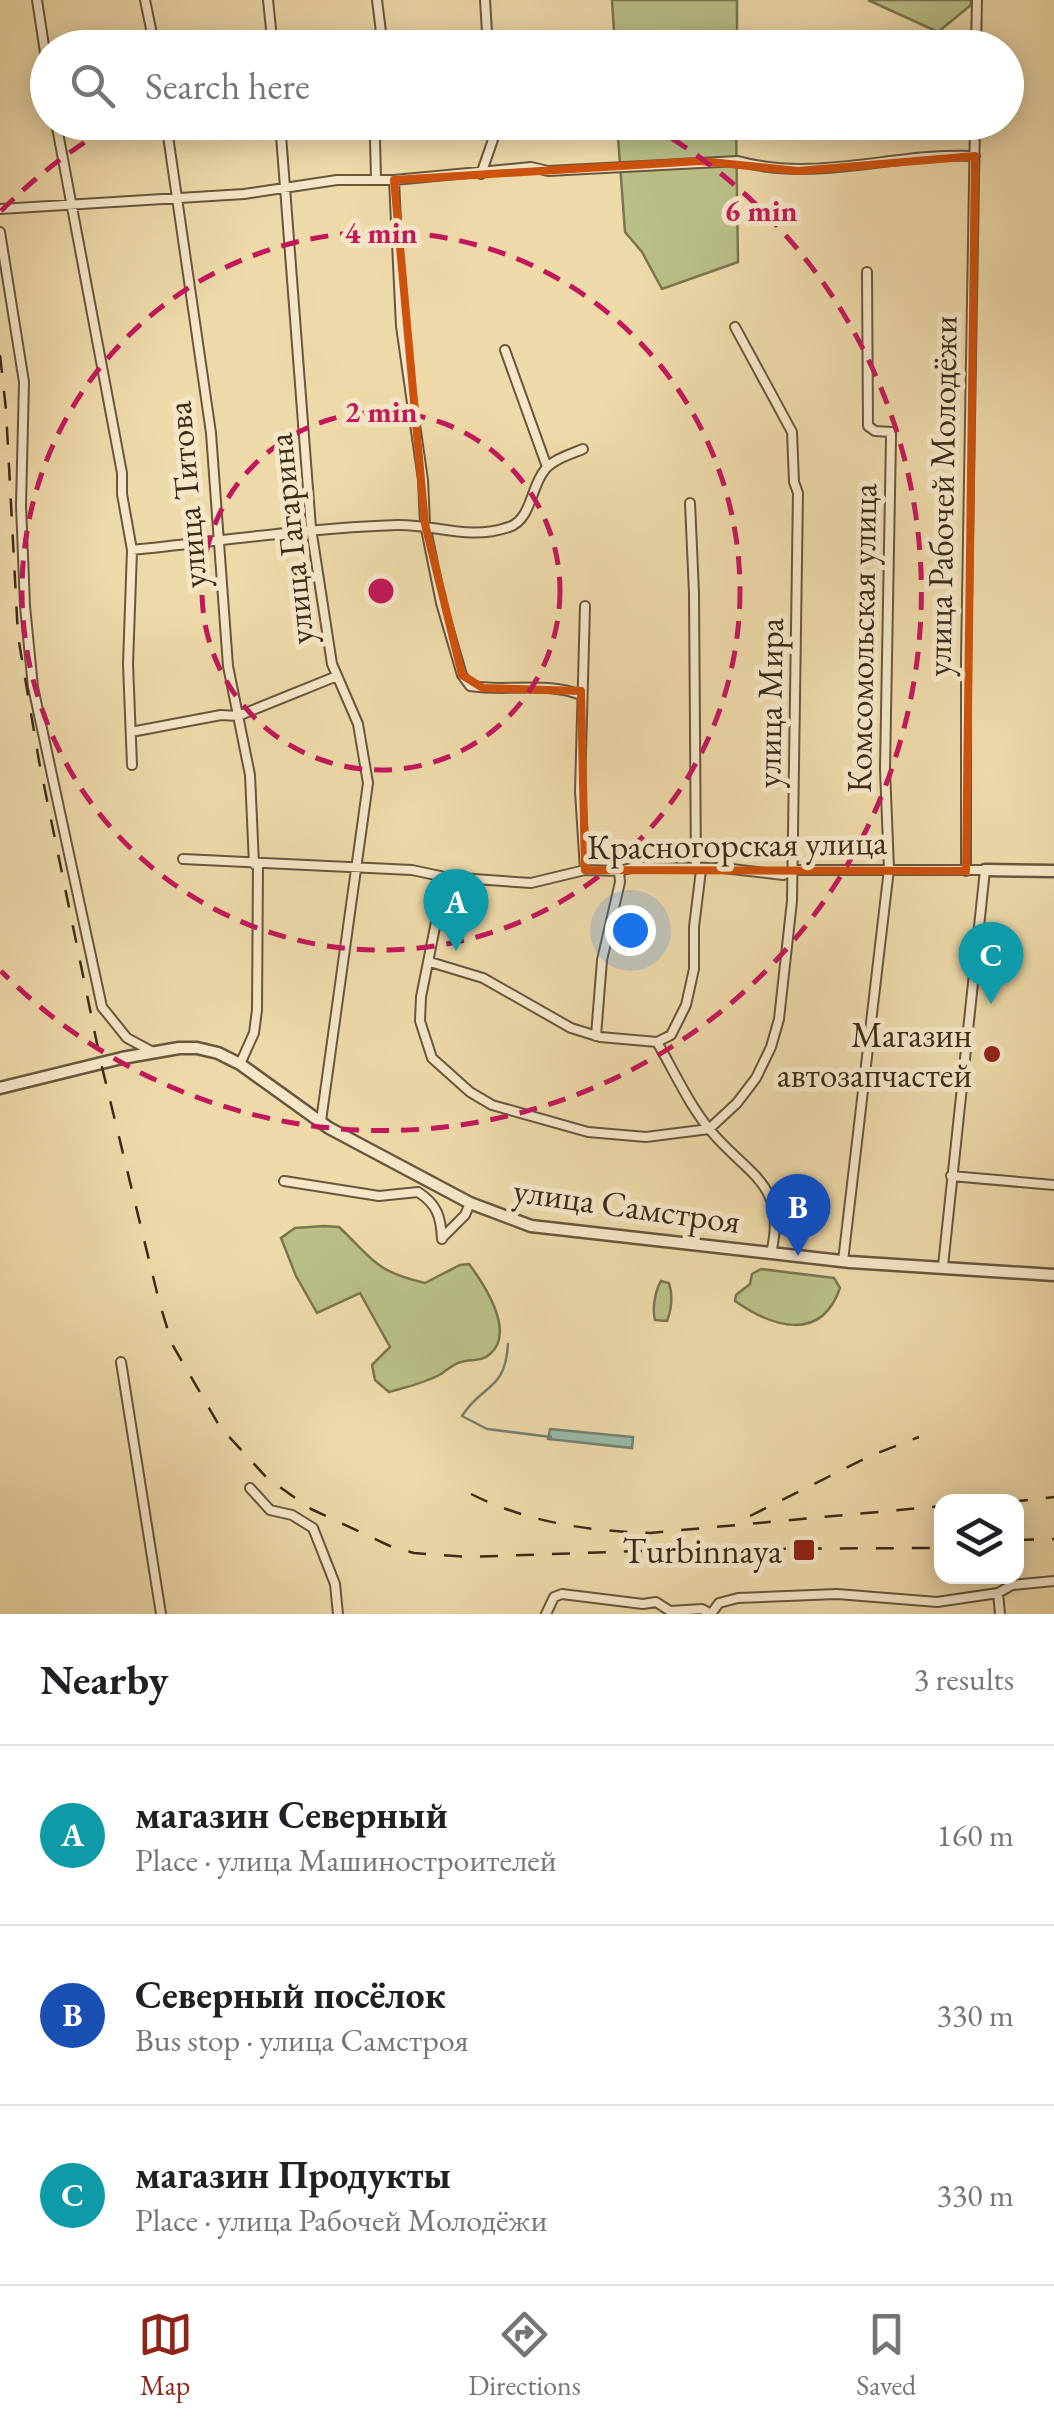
<!DOCTYPE html>
<meta charset="utf-8">
<style>
:root{--surface:#fff;--page:#f2f2f2;--text:#202124;--muted:#757577;--line:#e0e0e0;--accent:#8f2418}
body{margin:0;font-family:"EB Garamond",serif;background:var(--page);color:var(--text)}
.controls{position:absolute;right:30px;bottom:30px;display:grid;overflow:hidden;border-radius:20px;box-shadow:0 5px 25px #0003}
.controls button{width:90px;height:90px;display:grid;place-items:center;padding:0;border:0;border-bottom:2px solid var(--line);background:var(--surface);color:var(--text);font:50px sans-serif}
.you{position:absolute;left:630px;top:930px;width:35px;height:35px;margin:-25px;border:8px solid #fff;border-radius:50%;background:#1a73e8;box-shadow:0 0 0 15px #1a73e833}
.badge{display:grid;place-items:center;width:65px;height:65px;border-radius:50%;background:var(--accent);color:#fff;font-size:32px;font-weight:700}
.pin{position:absolute;translate:-50% -82px;filter:drop-shadow(0 2px 5px #0008)}
.pin::after{content:'';position:absolute;top:52px;width:35px;height:30px;background:inherit;clip-path:polygon(0 0,100% 0,50% 100%)}
.list{margin:0;padding:0;list-style:none}
h2{display:flex;justify-content:space-between;align-items:center;height:130px;margin:0;padding:0 40px;font-size:42px}
h2 small{font-size:32px;font-weight:400;color:var(--muted)}
.list li{display:grid;grid-template-columns:65px 1fr auto;gap:30px;align-items:center;box-sizing:border-box;height:180px;padding:0 40px;border-top:2px solid var(--line)}
.list b{display:block;font-size:38px;white-space:nowrap}
.list p{margin:0;font-size:32px;white-space:nowrap;color:var(--muted)}
.list em{font-size:32px;font-style:normal;color:var(--muted)}
.icon{flex:none;width:55px;height:55px;fill:none;stroke:currentColor;stroke-width:2;stroke-linecap:round;stroke-linejoin:round}
.map{position:relative;flex:none;width:1054px;height:1614px;overflow:hidden}
.search{position:absolute;background:var(--surface);box-shadow:0 5px 25px #0003;left:30px;right:30px;top:30px;height:110px;display:flex;align-items:center;gap:25px;box-sizing:border-box;padding:0 35px;border-radius:55px;color:var(--muted);font-size:38px}
.sheet{height:670px;background:var(--surface)}
nav{display:flex;justify-content:space-around;align-items:center;box-sizing:border-box;height:140px;border-top:2px solid var(--line);background:var(--surface);font-size:28px;color:var(--muted)}
nav a{display:grid;justify-items:center;gap:5px}
nav .on{color:var(--accent)}
.map>svg:first-child{display:block}
.green{fill:#b9bf87;stroke:#7a7550;stroke-width:2.5}
.water{fill:#99baaa;stroke:#738170;stroke-width:2.5}
.lines{fill:none;stroke-linecap:round;stroke-linejoin:round}
.stream{stroke:#738170;stroke-width:2.5}
.minor-casing{stroke:#68563e;stroke-width:12}
.tertiary-casing{stroke:#68563e;stroke-width:15}
.minor{stroke:#f4e6c7;stroke-width:8}
.tertiary{stroke:#f4e6c7;stroke-width:10}
.rail{stroke:#3b2b1a;stroke-width:2.5;stroke-dasharray:18 18;stroke-linecap:butt}
.marked{fill:none;stroke:#ce520e;stroke-width:8;stroke-linejoin:round}
.ring{fill:none;stroke:#c2185b;stroke-width:5;stroke-dasharray:18 12}
.poi-dot{fill:#8f2418;stroke:#f4e6c7;stroke-width:4}
.labels{text-anchor:middle;dominant-baseline:central;stroke-width:10;stroke-linejoin:round;paint-order:stroke}
.street-label{font-size:35px;fill:#3b2b1a;stroke:#f4e6c7}
.poi-label{font-size:35px;fill:#3b2b1a;stroke:#f4e6c7;text-anchor:end}
.centre{fill:#c2185b;stroke:#f4e6c7;stroke-width:5}
.ring-label{font-size:30px;text-anchor:middle;font-weight:bold;fill:#c2185b;stroke:#f4e6c7;stroke-width:10;stroke-linejoin:round;paint-order:stroke}
</style>
<div class="map">
<svg width="1054" height="1614" viewBox="0 0 1054 1614">
<rect width="100%" height="100%" fill="#eed9a9"/>
<filter id="stains"><feTurbulence type="fractalNoise" baseFrequency=".002" numOctaves="4"/><feColorMatrix values="0 0 0 0 .2 0 0 0 0 .09 0 0 0 0 .02 0 0 0 .5 -.17"/></filter>
<radialGradient id="worn" r=".72"><stop offset=".6" stop-color="#630" stop-opacity="0"/><stop offset="1" stop-color="#630" stop-opacity=".3"/></radialGradient>
<path class="green" d="M612,0h125v47h-122z
M868,0h103v5l-33,27z
M617,123h119l2,139 -76,27 -20,-37 -17,-20z
M324,1226l15,1c35,33 35,44 86,56l35,-18 9,-1c15,20 47,68 21,90 -8,8 -19,5 -29,8 -8,2 -14,8 -20,12 -16,9 -34,13 -52,18l-14,-12 -3,-15 18,-18 -30,-54 -43,20 -21,-37 -15,-38 14,-10z
M761,1269l73,9 6,10c-19,55 -68,39 -105,13l1,-6 14,-11 2,-10z
M661,1281l8,2c4,13 3,25 -2,38l-12,-1c-3,-11 0,-29 6,-39z"/>
<path class="water" d="M550,1429l83,8 -1,11 -84,-9z"/>
<g class="lines">
<path class="stream" d="M508,1344c-3,48 -25,39 -46,72l25,13 64,8"/>
<defs>
<path id="minor" d="M37,0l11,72
M145,0l10,48
M268,0l5,48
M377,0l6,48
M485,0l3,48
M976,48l1,-48
M56,122l66,351v21l10,56 -4,114 4,101
M166,122l45,311 17,233 22,109 4,89
M280,122l31,406 21,136 26,60 10,59 -47,338
M481,174l15,-43 -1,-9
M376,179l-1,-40 3,-17
M394,180l7,146 22,154 2,44 16,79 21,72 8,11c37,6 75,-5 111,9
M0,209l244,-15 93,-14h57l137,-13 17,4 190,-10c79,22 157,-9 237,-5
M0,232l24,150 -3,123 4,101 8,81 69,320 25,31 26,14
M505,350l42,117
M690,503l4,90 2,276
M132,550c88,-9 176,-22 265,-25 38,-1 71,16 112,2 22,-7 22,-40 35,-56 7,-11 27,-17 39,-22
M131,732l90,-17 17,1 99,-40
M183,859l229,11 33,7 86,6 54,-13 34,1 17,-4 87,1 60,7 11,-5h191l-42,396
M585,870l-5,-79 5,-185
M966,871v-212l9,-537
M445,877l-24,120 -1,24 12,37 38,34 22,13 96,27 58,5 63,-8 28,-26 19,-25 15,-31 8,-28 13,-118 6,-408 -4,-11 -2,-50 -57,-105
M430,962l53,16 88,50 29,9 57,5 14,-7 15,-30 8,-36v-42l7,-57
M596,1036l6,-76 18,-78 -1,-11
M657,1042c17,29 32,63 53,88 37,45 78,53 61,123
M240,1064l14,-31 3,-23 1,-146
M951,1176l103,9
M284,1181l95,15 39,-4c19,12 23,25 24,47
M442,1238l23,-23 5,-12
M843,1261l46,-392 -4,-100 6,-331v-6l-16,-1 -7,-5 -1,-154
M121,1362l40,252
M250,1488l20,22 22,5 21,13 22,56 3,30
M998,1593l2,21
M546,1614l8,-17 8,-3 81,10 13,-2 14,9 32,-2 9,5
M711,1614l8,-11 19,-5 99,-4 100,8 61,-9 14,-8 42,-4"/>
<path id="tertiary" d="M985,870l69,1
M0,1088l122,-30 57,-10h18l21,5 22,11 89,64 141,75 61,23 319,36 204,13"/>
</defs>
<use href="#minor" class="minor-casing"/>
<use href="#tertiary" class="tertiary-casing"/>
<use href="#minor" class="minor"/>
<use href="#tertiary" class="tertiary"/>
<path class="rail" d="M0,355l6,55 12,226 21,125 62,302 58,238 13,43 48,83 47,51 44,31 79,37 24,7 54,4 228,-8 246,-1
M471,1494c56,28 116,37 179,39l292,-27
M1010,1502l44,-5
M750,1516l120,-60 49,-19
M1016,1540l38,-1"/>
</g>
<path class="marked" d="M975,156l-9,715 -381,-1 -4,-179 -98,-3 -21,-13 -37,-151 -31,-344 306,-19 98,10z"/>
<g class="ring">
<circle cx="381" cy="591" r="179"/>
<circle cx="381" cy="591" r="359"/>
<path d="M1 211A538 538 0 0 1 116 123M646 123A538 538 0 1 1 1 971"/>
</g>
<g class="poi-dot">
<circle cx="992" cy="1054" r="10"/>
<rect x="792" y="1538" width="24" height="24" rx="5"/>
</g>
<g class="labels">
<g class="street-label">
<text transform="translate(186 495) rotate(-95)">улица Титова</text>
<text transform="translate(941 496) rotate(-89)">улица Рабочей Молодёжи</text>
<text transform="translate(290 539) rotate(-96)">улица Гагарина</text>
<text transform="translate(861 638) rotate(-89)">Комсомольская улица</text>
<text transform="translate(769 703) rotate(-89)">улица Мира</text>
<text transform="translate(737 844) rotate(-1)">Красногорская улица</text>
<text transform="translate(627 1205) rotate(8)">улица Самстроя</text>
</g>
<g class="poi-label">
<text x="972" y="1034">Магазин<tspan x="972" dy="40">автозапчастей</tspan></text>
<text x="782" y="1550">Turbinnaya</text>
</g>
</g>
<circle cx="381" cy="591" r="15" class="centre"/>
<g class="ring-label">
<text x="761" y="221">6 min</text>
<text x="381" y="243">4 min</text>
<text x="381" y="422">2 min</text>
</g>
<rect width="100%" height="100%" filter="url(#stains)"/>
<rect width="100%" height="100%" fill="url(#worn)"/>
</svg>
<div class="controls">
<button><svg class="icon" aria-label="layers" viewBox="0 0 24 24"><path d="M12 4l9 5-9 5-9-5zM3 14l9 5 9-5"/></svg></button>
</div>
<div class="you"></div>
<div class="pin badge" style="left:456px;top:951px;background:#0f9aa8">A</div>
<div class="pin badge" style="left:798px;top:1256px;background:#1a4fb4">B</div>
<div class="pin badge" style="left:991px;top:1004px;background:#0f9aa8">C</div>
<div class="search"><svg class="icon" aria-label="search" viewBox="0 0 24 24"><circle cx="10" cy="10" r="6"/><path d="M15 15l6 6"/></svg>Search here</div>
</div>
<section class="sheet">
<h2>Nearby<small>3 results</small></h2>
<ul class="list">
<li><span class="badge" style="background:#0f9aa8">A</span><div><b>магазин Северный</b><p>Place · улица Машиностроителей</p></div><em>160 m</em></li>
<li><span class="badge" style="background:#1a4fb4">B</span><div><b>Северный посёлок</b><p>Bus stop · улица Самстроя</p></div><em>330 m</em></li>
<li><span class="badge" style="background:#0f9aa8">C</span><div><b>магазин Продукты</b><p>Place · улица Рабочей Молодёжи</p></div><em>330 m</em></li>
</ul>
</section>
<nav>
<a class="on"><svg class="icon" aria-label="map" viewBox="0 0 24 24"><path d="M3 6l6-2 6 2 6-2v14l-6 2-6-2-6 2zM9 4v14M15 6v14"/></svg>Map</a>
<a><svg class="icon" aria-label="directions" viewBox="0 0 24 24"><path d="M12 3l9 9-9 9-9-9zM9 14v-3h6M13 9l2 2-2 2"/></svg>Directions</a>
<a><svg class="icon" aria-label="saved" viewBox="0 0 24 24"><path d="M7 4h10v16l-5-4-5 4z"/></svg>Saved</a>
</nav>
